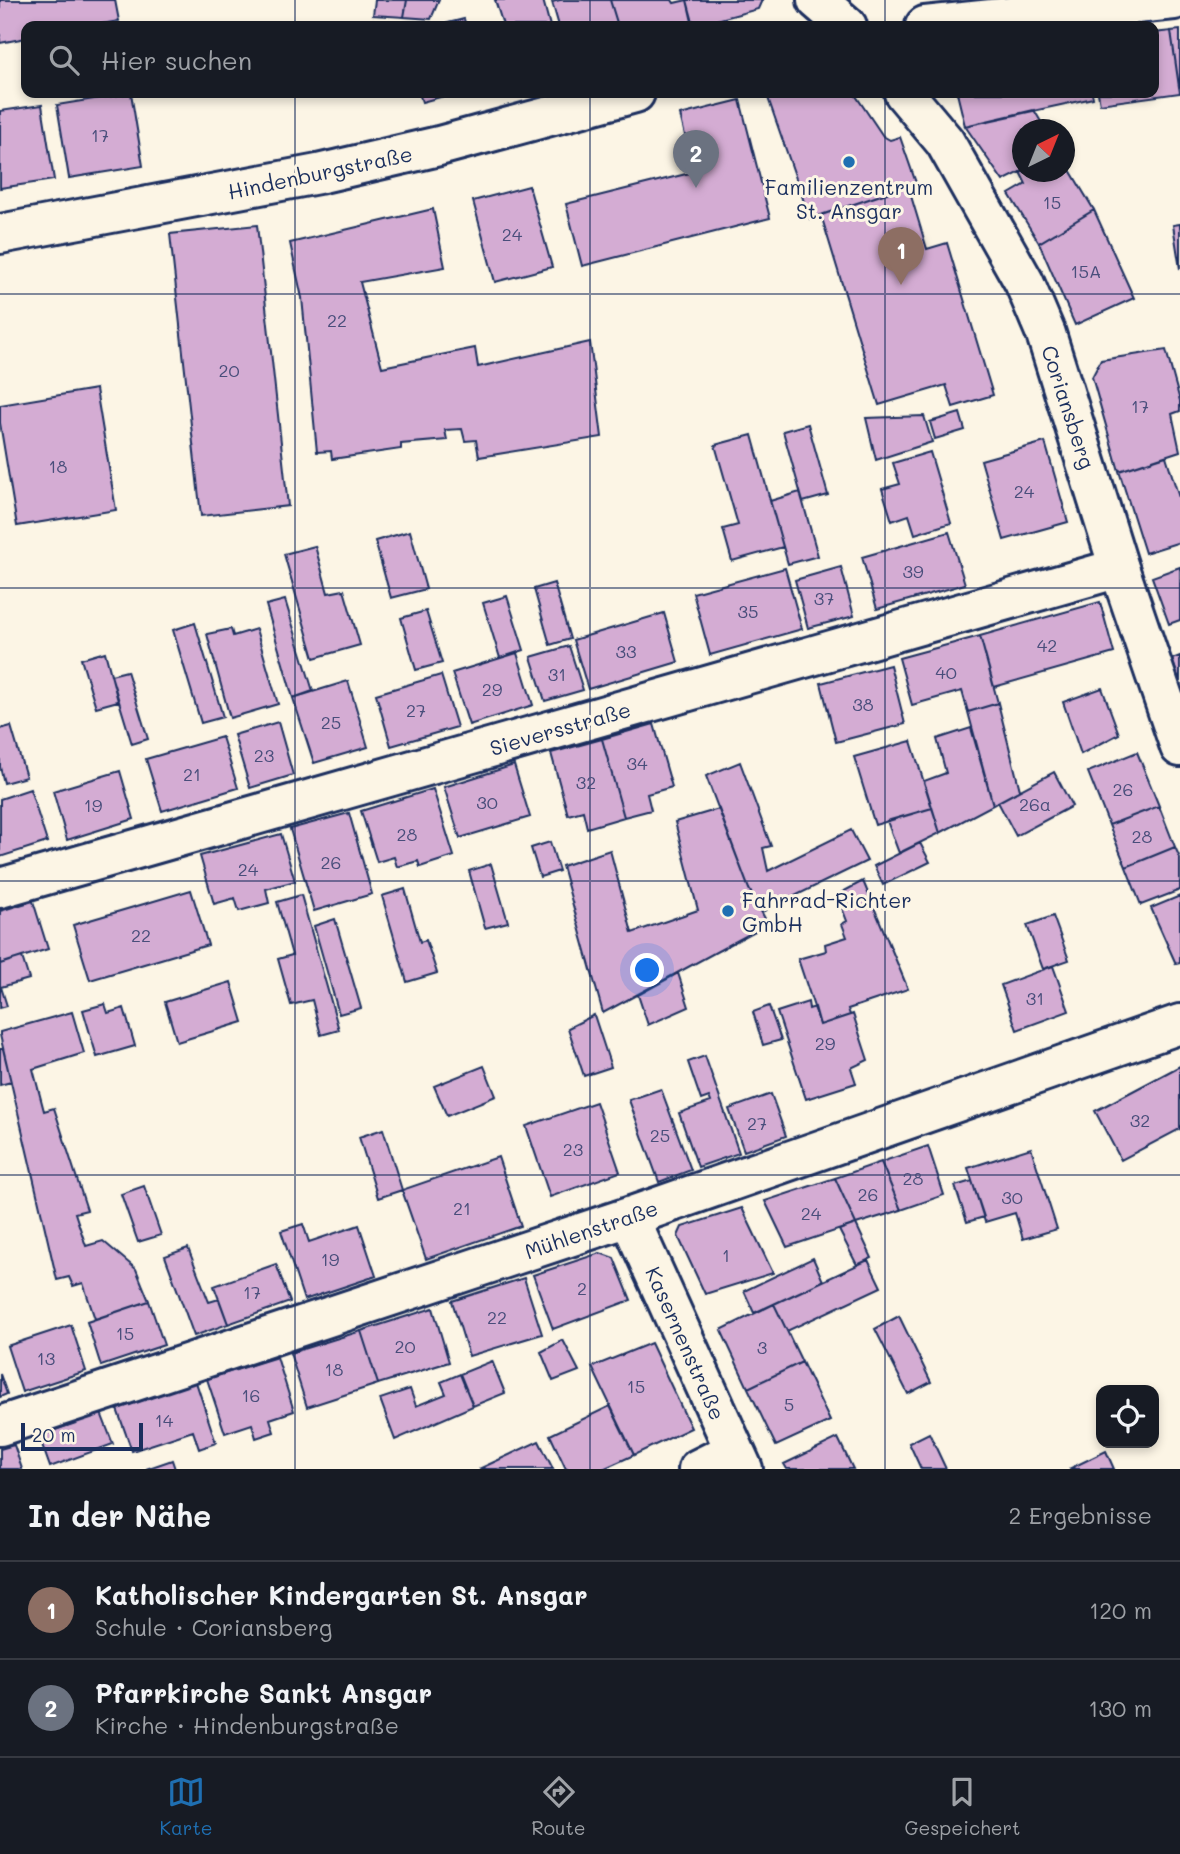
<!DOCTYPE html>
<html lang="de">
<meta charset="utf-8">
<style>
:root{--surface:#171b24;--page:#242831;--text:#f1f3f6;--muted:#9ea1a6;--line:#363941;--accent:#1f6fb2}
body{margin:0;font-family:Mali,sans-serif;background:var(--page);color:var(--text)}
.controls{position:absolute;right:21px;bottom:21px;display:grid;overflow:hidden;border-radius:14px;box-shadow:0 4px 10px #0003}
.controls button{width:63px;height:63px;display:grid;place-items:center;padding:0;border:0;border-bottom:2px solid var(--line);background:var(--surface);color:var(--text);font:35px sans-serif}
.compass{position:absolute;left:1012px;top:119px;width:63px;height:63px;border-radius:50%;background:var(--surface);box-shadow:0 4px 10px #0003;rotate:43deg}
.scale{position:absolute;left:21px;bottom:18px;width:122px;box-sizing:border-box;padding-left:7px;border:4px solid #1b2f5e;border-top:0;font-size:19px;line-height:24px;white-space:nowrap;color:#1b2f5e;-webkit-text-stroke:5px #fcf5e5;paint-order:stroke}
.you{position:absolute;left:648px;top:971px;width:24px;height:24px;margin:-18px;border:5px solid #fff;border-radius:50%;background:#1a73e8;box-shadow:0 0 0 10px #1a73e833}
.badge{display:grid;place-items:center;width:46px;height:46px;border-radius:50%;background:var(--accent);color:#fff;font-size:23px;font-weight:700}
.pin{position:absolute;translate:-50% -58px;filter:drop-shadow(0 2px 4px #0008)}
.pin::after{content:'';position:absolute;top:37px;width:24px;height:21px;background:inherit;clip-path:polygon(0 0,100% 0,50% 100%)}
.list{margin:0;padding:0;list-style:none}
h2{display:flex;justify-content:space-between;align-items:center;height:91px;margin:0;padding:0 28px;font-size:30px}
h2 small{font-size:23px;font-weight:400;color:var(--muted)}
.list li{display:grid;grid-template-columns:46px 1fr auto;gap:21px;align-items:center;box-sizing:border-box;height:98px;padding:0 28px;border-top:2px solid var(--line)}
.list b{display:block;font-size:26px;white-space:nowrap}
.list p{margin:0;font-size:23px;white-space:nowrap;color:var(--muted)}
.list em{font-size:23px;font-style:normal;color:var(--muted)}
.icon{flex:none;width:38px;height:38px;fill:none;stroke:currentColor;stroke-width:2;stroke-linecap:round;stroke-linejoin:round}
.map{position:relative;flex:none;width:1180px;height:1469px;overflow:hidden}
.search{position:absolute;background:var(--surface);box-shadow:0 4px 10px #0003;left:21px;right:21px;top:21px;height:77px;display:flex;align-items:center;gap:18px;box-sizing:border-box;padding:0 24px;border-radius:14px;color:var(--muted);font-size:26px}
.sheet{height:287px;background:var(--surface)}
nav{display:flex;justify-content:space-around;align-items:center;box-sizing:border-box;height:98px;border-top:2px solid var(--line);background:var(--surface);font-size:19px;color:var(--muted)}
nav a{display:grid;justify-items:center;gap:4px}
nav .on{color:var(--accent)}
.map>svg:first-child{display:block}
.building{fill:#d4acd3;stroke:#1b2f5e;stroke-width:2}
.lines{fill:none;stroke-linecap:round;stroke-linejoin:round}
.minor-casing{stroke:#1b2f5e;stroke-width:44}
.tertiary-casing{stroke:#1b2f5e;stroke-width:44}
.minor{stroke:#fcf5e5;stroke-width:38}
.tertiary{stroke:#fcf5e5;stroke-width:38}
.grid{fill:none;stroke:#1b2f5e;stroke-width:2;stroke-opacity:0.55}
.poi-dot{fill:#1f6fb2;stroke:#fcf5e5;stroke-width:2.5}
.labels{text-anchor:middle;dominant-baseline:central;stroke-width:6;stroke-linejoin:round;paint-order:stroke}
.number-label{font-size:18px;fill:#494e7b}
.street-label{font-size:21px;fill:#1b2f5e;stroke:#fcf5e5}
.poi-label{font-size:21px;fill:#1b2f5e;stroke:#fcf5e5}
</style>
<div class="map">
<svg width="1180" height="1469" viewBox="0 0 1180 1469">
<rect width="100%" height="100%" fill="#fcf5e5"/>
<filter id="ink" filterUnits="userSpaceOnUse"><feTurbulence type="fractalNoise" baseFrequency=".0143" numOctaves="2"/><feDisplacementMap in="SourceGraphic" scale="14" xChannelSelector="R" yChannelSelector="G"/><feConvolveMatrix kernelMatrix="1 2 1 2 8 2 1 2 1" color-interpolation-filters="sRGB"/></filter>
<g filter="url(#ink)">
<path class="building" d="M0,0h115l4,21 -29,5h-64v12l-26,5z
M375,0h32l-3,17 -31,-2z
M407,0h32l-8,19 -27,-2z
M495,0h48l7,26h-50l3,-1z
M560,0h50l8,26h-59l-7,-24z
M610,0h62l2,3 13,-3 6,26h-75z
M687,0h75l-4,9 -64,17z
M464,19l2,7h-30z
M1180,30v57h-1l-8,-56z
M1171,31l9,62 -80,11 -2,-11h56v-60z
M131,93l12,73 -74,12 -12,-73z
M419,93h36l-33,9z
M773,93h81l29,43 7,4 10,-3 16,46 -106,36 -43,-124z
M957,93h135l1,5 -128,28z
M740,100l30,118 -188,48 -16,-62 128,-32 -14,-57z
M42,105l12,75 -54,8v-77z
M1034,110l12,20h-23v41l-20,10 -38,-55z
M1064,160l30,50 -55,33 -30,-49 17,-10 -6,-12h44z
M529,186l23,81 -57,15 -22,-81z
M908,186l19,63 20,-6 46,152 -40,12 -7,-22 -67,20 -58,-190z
M433,209l12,58 -85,15 22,85 93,-19 3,19 112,-25 12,95 -123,20 -3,-17 -11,1 -3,-12 -17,1 2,10 -46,4v5l-69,10 -1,-8 -14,1 -15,-154 -12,-55z
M1094,210l40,88 -59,27 -36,-82z
M1180,224v45l-7,-44z
M257,225l31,281 -87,10 -31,-282z
M1166,350l14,51v10l-8,3 8,37 -61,20 -27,-94 9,-17z
M96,389l20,121 -99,16 -17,-103v-18z
M960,413l5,17 -30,9 -5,-17z
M924,416l8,26 -56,18 -10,-42z
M808,424l20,71 -25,7 -20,-71z
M752,435l31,112 -51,14 -9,-32 15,-4 -23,-80z
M1045,442l23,80 -64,18 -23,-80z
M930,452l21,71 -36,11 -6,-19 -17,6 -10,-32 18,-5 -7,-21z
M1166,456l14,45v41l-35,11 -26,-82z
M800,492l18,64 -30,8 -18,-63z
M410,531l16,58 -35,9 -16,-57z
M949,532l16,52 -88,25 -15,-52z
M315,546l13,47 16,-3 16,55 -46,13 -30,-104z
M841,567l13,49 -46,12 -13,-48z
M1180,567v53l-11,4 -17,-47z
M785,568l17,61 -92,26 -17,-62z
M554,583l16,56 -20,6 -16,-56z
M507,596l17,54 -24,8 -17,-55z
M285,600l28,91 -20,7 -27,-93z
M1100,602l14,51 -120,34 -14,-51z
M426,611l16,52 -26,7 -15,-52z
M664,613l14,49 -90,27 -15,-49z
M195,623l28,94 -22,6 -28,-93z
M231,629l2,7 23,-7 22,75 -48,14 -23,-84z
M980,636l18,67 -30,9 -6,-21 -50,14 -13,-47z
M569,646l14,44 -38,11 -14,-44z
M105,652l13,49 -22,6 -15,-48z
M517,653l16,52 -64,20 -17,-52z
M1180,656v27l-8,-24z
M890,665l15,59 -69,18 -15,-59z
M127,671l21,68 -16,5 -21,-69z
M441,675l16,52 -66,19 -15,-52z
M348,681l20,66 -54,16 -21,-65z
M1102,688l17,46 -38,20 -18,-52z
M998,703l22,87 -27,15 -25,-93z
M278,722l15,53 -43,13 -16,-53z
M654,724l18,63 -25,7 4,16 -27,7 -22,-78z
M11,726l15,51 -22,6 -4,-16v-38z
M971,728l22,77 -53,28 -16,-52 22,-8 -9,-34z
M222,737l16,51 -76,23 -16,-52z
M602,739l22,78 -37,11 -4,-17 -15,4 -17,-62z
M911,741l21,67 -57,17 -21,-68z
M1137,752l22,54 -50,19 -21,-53z
M740,762l31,84 -8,2 5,23 83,-41 16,31 -105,51 -13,-23 -43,-113z
M514,765l16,52 -70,21 -16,-51z
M120,771l14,48 -67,21 -14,-49z
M1054,772l18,34 -56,30 -18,-34z
M30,789l17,53 -47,15v-58z
M433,789l21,67 -34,11 -2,-6 -21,6 -3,-10 -17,5 -16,-51z
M1159,806l16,41 -49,20 -17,-42z
M932,808l8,25 -41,20 -12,-32z
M719,809l30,80 19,35 -165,89 -41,-147 48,-16 22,83 66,-23 -23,-88z
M349,813l23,81 -58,17 -24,-82z
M281,834l14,47 -29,8 3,14 -30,8 -4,-13 -21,6 -14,-48z
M550,842l9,29 -19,6 -9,-29z
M920,843l10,19 -47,23 -9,-19z
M1175,847l5,11v32l-39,15 -15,-38z
M491,864l17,58 -23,6 -16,-57z
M863,881l45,108 -60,20 2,6 -30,10 -22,-66 28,-8 -1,-7 22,-7 -5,-13 5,-3 -10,-26z
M405,889l15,53 6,-2 11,33 -30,9 -25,-86z
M191,890l17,55 -118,35 -17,-55z
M301,895l38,135 -18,5 -9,-35 -21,5 -13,-46 14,-4 -15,-53z
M1180,896v67l-4,1 -25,-56z
M33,901l15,48 -48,15v-53z
M1053,916l16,44 -26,9 -16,-44z
M335,919l26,89 -22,6 -25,-88z
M22,957l7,22 -28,8 6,19 -7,2v-44z
M1053,966l16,45 -52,19 -16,-45z
M678,973l11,34 -41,18 -10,-30z
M231,982l12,40 -66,20 -12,-40z
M808,1002l1,7 6,-2 5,18 33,-11 15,46 -17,8 5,15 -50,16 -29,-87z
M105,1004l3,9 16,-5 11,38 -38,11 -14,-47z
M769,1006l12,34 -18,5 -10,-33z
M72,1012l12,41 -51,16 11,42 10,-3 33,102 -12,3 11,33 17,-5 33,28 13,32 -54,18 -12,-36 -10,3 -4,-9 -12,3 -57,-245v-3z
M594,1015l17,52 -27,9 -16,-48z
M0,1049h3l8,33 -11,3z
M705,1056l34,97 -41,14 -19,-54 32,-11 -2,-5 -8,3 -13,-38z
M484,1066l12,30 -49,20 -13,-30z
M1180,1066v63l-59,31 -26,-49z
M661,1089l30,81 -32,12 -30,-82z
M771,1094l15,42 -42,15 -15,-42z
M596,1102l24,70 -70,25 -24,-71z
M383,1129l19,61 -24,8 -19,-61z
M928,1146l16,49 -43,15 -20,-48z
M1031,1148l26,81 -34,10 -8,-26 -30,9 -17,-54z
M498,1157l23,69 -95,33 -24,-69z
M881,1162l20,48 -45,14 -21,-46z
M835,1178l21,46 -69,23 -22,-46z
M972,1181l12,36 -17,5 -12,-36z
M144,1186l17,49 -23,7 -17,-48z
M742,1208l31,65 -68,21 -27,-58 4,-9z
M303,1224l6,18 50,-17 17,51 -72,24 -23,-69z
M856,1224l16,34 -15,7 -18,-35z
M188,1248l21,54 10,-3 9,25 -34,12 -29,-80z
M600,1253l14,5 17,42 -78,29 -20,-54z
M813,1258l10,23 -69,32 -10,-22z
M868,1260l13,27 -94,44 -13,-27z
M276,1264l14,38 -62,22 -14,-38z
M524,1278l18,56 -73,22 -17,-55z
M149,1301l15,44 -63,21 -14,-44z
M774,1304l28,58 -54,26 -27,-58z
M433,1308l16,54 -71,22 -17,-53z
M899,1316l32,66 -23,12 -33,-65z
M71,1325l15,46 -64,21 -15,-46z
M361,1331l17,53 -71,23 -17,-54z
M563,1340l16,31 -26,10 -12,-29z
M651,1343l40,85 -57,27 -42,-88z
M277,1357l17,54 -24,8 4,13 -18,6 -4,-14 -27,9 -18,-54z
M492,1361l13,32 -32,13 -13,-32z
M802,1362l28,59 -54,25 -28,-58z
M0,1374l7,20 -7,3z
M460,1374l13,32 -78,34 -15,-41 30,-10 6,17 30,-12 -5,-12z
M196,1382l20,61 -17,6 -6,-18 -61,20 -15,-42z
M610,1406l24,49 -31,14h-37l-16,-34z
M101,1413l12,31 -63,23 -11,-31z
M929,1433l17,36h-25l-12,-26z
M838,1438l15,31h-66l-3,-5z
M539,1441l14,28h-74z
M14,1445l8,24h-22v-20z
M1106,1451l8,18h-45z
M172,1460l3,9h-29z"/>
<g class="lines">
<defs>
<path id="minor" d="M925,26l249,-26
M904,93l41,49 79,140 22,52 73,234 61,179
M0,888l1119,-320
M629,1217l114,252
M0,1426l629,-209 551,-193
M698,1469l36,-18"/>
<path id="tertiary" d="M817,0l30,26
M0,234l318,-60 121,-28 196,-53"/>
</defs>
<use href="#minor" class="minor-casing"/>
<use href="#tertiary" class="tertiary-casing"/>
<use href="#minor" class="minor"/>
<use href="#tertiary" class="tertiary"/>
</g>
</g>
<path class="grid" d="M295,0v26M590,0v26M885,0v26M295,93v1376M590,93v1376M885,93v1376M0,294h1180M0,588h1180M0,881h1180M0,1175h1180"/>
<g class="poi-dot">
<circle cx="849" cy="162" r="7"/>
<circle cx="728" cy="911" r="7"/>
</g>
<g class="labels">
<g class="number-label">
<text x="100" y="135">17</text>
<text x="1052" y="202">15</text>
<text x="512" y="234">24</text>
<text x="1086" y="271">15A</text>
<text x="337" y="320">22</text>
<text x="229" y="370">20</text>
<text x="1140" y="406">17</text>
<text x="58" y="466">18</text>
<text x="1024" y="491">24</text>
<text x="913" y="571">39</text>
<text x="824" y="598">37</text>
<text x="748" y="611">35</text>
<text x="1047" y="645">42</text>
<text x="626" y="651">33</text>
<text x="946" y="672">40</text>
<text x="557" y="674">31</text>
<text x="492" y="689">29</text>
<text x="863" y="704">38</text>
<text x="416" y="710">27</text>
<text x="331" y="722">25</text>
<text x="264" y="755">23</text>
<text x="637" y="763">34</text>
<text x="192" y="774">21</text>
<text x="586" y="782">32</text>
<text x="1123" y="789">26</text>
<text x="487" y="802">30</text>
<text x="1035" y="804">26a</text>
<text x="93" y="805">19</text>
<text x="407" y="834">28</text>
<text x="1142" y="836">28</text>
<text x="331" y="862">26</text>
<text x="248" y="869">24</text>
<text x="141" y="935">22</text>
<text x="1035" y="998">31</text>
<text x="825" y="1043">29</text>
<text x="1140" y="1120">32</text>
<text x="757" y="1123">27</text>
<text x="660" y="1135">25</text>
<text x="573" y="1149">23</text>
<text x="913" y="1178">28</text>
<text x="868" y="1194">26</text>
<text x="1012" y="1197">30</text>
<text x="462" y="1208">21</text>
<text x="811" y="1213">24</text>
<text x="726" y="1255">1</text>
<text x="330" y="1259">19</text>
<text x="582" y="1288">2</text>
<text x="252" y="1292">17</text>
<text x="497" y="1317">22</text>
<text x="125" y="1333">15</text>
<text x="405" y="1346">20</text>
<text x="762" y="1347">3</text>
<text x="46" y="1358">13</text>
<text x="334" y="1369">18</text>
<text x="636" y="1386">15</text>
<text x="251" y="1395">16</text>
<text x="789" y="1404">5</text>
<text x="164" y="1420">14</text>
</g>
<g class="street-label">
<text transform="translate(320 172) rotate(-12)">Hindenburgstraße</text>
<text transform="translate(1069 407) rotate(72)">Coriansberg</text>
<text transform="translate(560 728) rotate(-16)">Sieversstraße</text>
<text transform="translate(591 1229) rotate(-19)">Mühlenstraße</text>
<text transform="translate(686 1343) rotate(66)">Kasernenstraße</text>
</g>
<g class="poi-label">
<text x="849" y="186">Familienzentrum<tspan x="849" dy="24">St. Ansgar</tspan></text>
<text x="742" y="899" text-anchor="start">Fahrrad-Richter<tspan x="742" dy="24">GmbH</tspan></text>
</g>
</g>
</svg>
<div class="controls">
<button><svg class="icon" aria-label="locate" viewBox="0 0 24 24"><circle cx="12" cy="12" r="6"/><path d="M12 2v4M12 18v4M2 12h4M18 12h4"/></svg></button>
</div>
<svg class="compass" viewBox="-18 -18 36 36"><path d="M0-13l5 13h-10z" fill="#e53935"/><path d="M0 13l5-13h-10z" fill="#9ea1a6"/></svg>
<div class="scale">20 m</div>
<div class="you"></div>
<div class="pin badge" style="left:901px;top:285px;background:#8d6e63">1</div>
<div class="pin badge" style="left:696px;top:188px;background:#6b7280">2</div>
<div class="search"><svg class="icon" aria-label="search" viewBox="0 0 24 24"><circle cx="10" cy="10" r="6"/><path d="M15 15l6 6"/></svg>Hier suchen</div>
</div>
<section class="sheet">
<h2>In der Nähe<small>2 Ergebnisse</small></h2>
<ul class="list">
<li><span class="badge" style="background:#8d6e63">1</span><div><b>Katholischer Kindergarten St. Ansgar</b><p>Schule · Coriansberg</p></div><em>120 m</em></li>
<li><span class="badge" style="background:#6b7280">2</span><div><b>Pfarrkirche Sankt Ansgar</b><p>Kirche · Hindenburgstraße</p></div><em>130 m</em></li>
</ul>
</section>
<nav>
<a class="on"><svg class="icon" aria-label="map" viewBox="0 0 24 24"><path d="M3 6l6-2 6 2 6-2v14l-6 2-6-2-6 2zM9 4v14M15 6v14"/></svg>Karte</a>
<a><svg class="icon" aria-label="directions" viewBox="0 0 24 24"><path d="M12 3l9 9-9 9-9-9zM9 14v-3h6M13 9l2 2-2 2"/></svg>Route</a>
<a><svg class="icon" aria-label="saved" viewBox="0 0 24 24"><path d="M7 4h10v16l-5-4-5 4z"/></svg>Gespeichert</a>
</nav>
